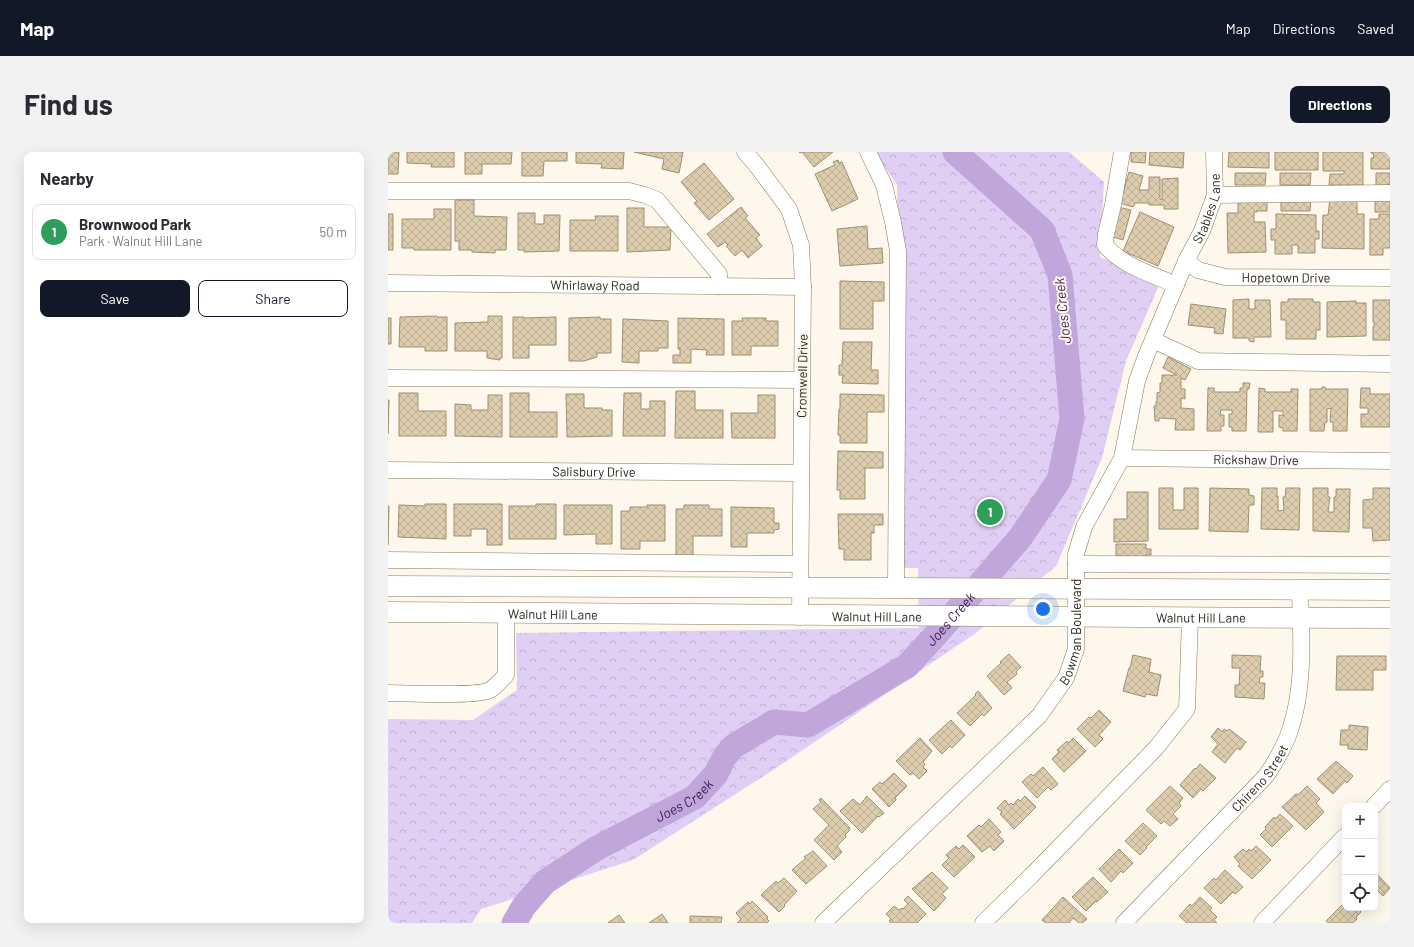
<!DOCTYPE html>
<meta charset="utf-8">
<style>
:root{--surface:#fff;--page:#f2f2f3;--text:#2b2b33;--muted:#7c7c81;--line:#e1e1e2;--accent:#111827}
body{margin:0;font-family:Barlow,sans-serif;background:var(--page);color:var(--text)}
.controls{position:absolute;right:12px;bottom:12px;display:grid;overflow:hidden;border-radius:8px;box-shadow:0 4px 16px #0002}
.controls button{width:36px;height:36px;display:grid;place-items:center;padding:0;border:0;border-bottom:1px solid var(--line);background:var(--surface);color:var(--text);font:20px sans-serif}
.you{position:absolute;left:655px;top:457px;width:14px;height:14px;margin:-10px;border:3px solid #fff;border-radius:50%;background:#1a73e8;box-shadow:0 0 0 6px #1a73e833}
.badge{display:grid;place-items:center;width:26px;height:26px;border-radius:50%;background:var(--accent);color:#fff;font-size:13px;font-weight:700}
.pin{position:absolute;translate:-50% -50%;border:2px solid #fff;box-shadow:0 1px 4px #0006}
.list{margin:0;padding:0;list-style:none}
h2{display:flex;justify-content:space-between;align-items:center;height:52px;margin:0;padding:0 16px;font-size:17px}
h2 small{font-size:13px;font-weight:400;color:var(--muted)}
.list li{display:grid;grid-template-columns:26px 1fr auto;gap:12px;align-items:center;box-sizing:border-box;height:56px;margin:0 8px 8px;padding:0 8px;border:1px solid var(--line);border-radius:8px}
.list b{display:block;font-size:15px;white-space:nowrap}
.list p{margin:0;font-size:13px;white-space:nowrap;color:var(--muted)}
.list em{font-size:13px;font-style:normal;color:var(--muted)}
.actions{display:flex;gap:8px;padding:12px 16px}
.actions a{flex:1;padding:9px 0;border:1px solid var(--accent);border-radius:8px;text-align:center;font-size:14px;color:var(--accent)}
.actions .main{background:var(--accent);color:#fff}
.icon{flex:none;width:22px;height:22px;fill:none;stroke:currentColor;stroke-width:2;stroke-linecap:round;stroke-linejoin:round}
.map{position:relative;flex:none;width:1002px;height:771px;overflow:hidden;border-radius:8px}
header{display:flex;align-items:center;gap:24px;box-sizing:border-box;height:56px;padding:0 20px;background:var(--accent);color:#fff}
header strong{font-size:19px}
nav{display:flex;gap:22px;margin-inline-start:auto;font-size:14px}
.intro{display:flex;align-items:center;justify-content:space-between;box-sizing:border-box;height:96px;padding:0 24px}
h1{margin:0;font-size:28px}
.button{padding:10px 18px;border-radius:8px;background:var(--accent);color:#fff;font-size:14px;font-weight:700}
main{display:flex;gap:24px;padding:0 24px}
aside{flex:1;background:var(--surface);border-radius:8px;box-shadow:0 4px 16px #0002}
.map>svg:first-child{display:block}
.park{fill:url(#park-crowns)}
.lines{fill:none;stroke-linecap:round;stroke-linejoin:round}
.river{stroke:#c0a6db;stroke-width:25}
.building{fill:url(#building-cross-hatch);stroke:#9e8e71}
.minor-casing{stroke:#88795d;stroke-width:17}
.major-casing{stroke:#88795d;stroke-width:21}
.minor{stroke:#fff;stroke-width:16}
.major{stroke:#fff;stroke-width:20}
.labels{text-anchor:middle;dominant-baseline:central;stroke-width:4;stroke-linejoin:round;paint-order:stroke}
.street-label{font-size:13px;fill:#2d271b;stroke:#fef7eb}
.water-label{font-size:14px;font-style:italic;fill:#3a1755;stroke:#fef7eb}
</style>
<header>
<strong>Map</strong>
<nav><a>Map</a><a>Directions</a><a>Saved</a></nav>
</header>
<div class="intro"><h1>Find us</h1><a class="button">Directions</a></div>
<main>
<aside>
<h2>Nearby<small></small></h2>
<ul class="list">
<li><span class="badge" style="background:#2e9e5b">1</span><div><b>Brownwood Park</b><p>Park · Walnut Hill Lane</p></div><em>50 m</em></li>
</ul>
<div class="actions"><a class="main">Save</a><a>Share</a></div>
</aside>
<div class="map">
<svg width="1002" height="771" viewBox="0 0 1002 771">
<defs>
<pattern id="park-crowns" width="20" height="18" patternUnits="userSpaceOnUse"><rect width="20" height="18" fill="#e0cef4"/><path d="M2 6a3 3 0 1 1 6 0M12 15a3 3 0 1 1 6 0" fill="none" stroke="#c0b1d1"/></pattern>
<pattern id="building-cross-hatch" width="8" height="8" patternUnits="userSpaceOnUse"><rect width="8" height="8" fill="#ddcdae"/><path d="M0 0l8 8M0 8l8-8" fill="none" stroke="#beb095"/></pattern>
</defs>
<rect width="100%" height="100%" fill="#fef7eb"/>
<path class="park" d="M487,0h194l35,30 -4,75 60,26 -34,78 -24,97 -46,108 -80,67 -197,133 -146,94 -152,49 -9,14h-84v-204l85,1 44,-30 -1,-57 403,-5 -1,-60h-16l-5,-383z"/>
<g class="lines">
<path class="river" id="s1" d="M126,771l10,-17 21,-24 52,-34 98,-51 21,-23 9,-18 9,-10 40,-24 34,3 99,-59 26,-28 87,-100 39,-58 13,-61 -12,-144 -18,-45 -87,-78"/>
</g>
<path class="building" d="M0,0h11l-1,22h-10z
M19,0h47v15h-23l1,-3 -25,-1z
M77,0h47l-1,12h-29v10h-17z
M134,0h45v9h-23l-1,15h-21z
M188,0h48l-1,17 -22,-1 1,-4 -26,-1z
M246,0h49l-4,21 -17,-4 2,-10z
M411,0h34l-19,15 -12,-15 -2,1z
M743,0h15l-1,11 -14,-1z
M762,0h34l-1,16 -34,-3z
M841,0h40v16l-41,-1z
M887,0h43v18h-43z
M935,0h40v33h-34l1,-11h14v-3h-21z
M983,0h19v17h-19v-11h3l-1,-5h-2z
M450,8l1,3 3,-1 16,37 -26,12 -17,-37 20,-9 -2,-3z
M316,11l30,36 -25,21 -15,-17 3,-2 -16,-19z
M741,20l14,4 -4,14h10v-13h11v22l2,1v-21l16,-1v31h-14v-4h-15v-2h-14l-2,4 -13,-4z
M847,21h31l-1,12h-30z
M892,21h31l-1,12h-30z
M988,21h14v12l-14,1z
M850,45l29,1v13h-11l1,1h-3v10h11l1,30 -38,1 -1,-40h11z
M893,46h30l-1,13h-29z
M987,46h15v14h-15z
M942,47l27,1v14h7v35l-42,-1 1,-33h5z
M67,48h19v16l33,1 -1,33h-11v3l-23,-1v-2h-13v-9h-4z
M353,55l7,9 -3,2 15,17 -4,3 6,8 -14,12 -6,-8 -7,6 -9,-10 2,-1 -3,-3 -7,5 -11,-13z
M730,55l13,3 -8,30 -13,-4z
M239,56h17v19h27l-1,23 -43,2z
M46,57h17v41h-37v-2h-12v-29h32z
M752,60l34,15 -16,39 -35,-15z
M130,61h17v11h9v-9h16l-1,36 -35,1v-2h-6z
M0,62h5v36h-5z
M888,62l40,1v16h3v8h-4v14h-17v-8h-6v9h-17v-14h-4v-11h5z
M991,62h11v34h-7v7h-13v-36h9z
M207,64h23v35h-48v-31h26z
M479,74l1,23 14,-1 1,15 -43,3 -3,-37z
M452,129l44,1v19h-11v28h-33z
M861,147v10h6v-9h15l1,37h-17v5l-5,-1v-3h-16v-38z
M900,147h25v3h7v28h-4v9h-30v-19h-5v-18h7z
M985,148h17v40h-17v-13h1v-5h-1z
M968,149v2h10v33l-39,1v-35z
M803,152l35,5 -3,25 -9,-1 1,-5 -27,-3z
M49,164v1h10v34h-22v-4h-26l1,-30z
M100,164h14v42h-2v2l-13,-2v-7h-32v-28l33,-1z
M125,165h11v1l32,-1v28h-27v13h-16z
M212,165v2h11v34h-14v4l-13,4h-15v-43z
M0,166h3v26h-3z
M290,166l46,1v36h-18l1,-5 -16,-1v14h-18v-8h7v-6h-2z
M354,166h24v3h12v25h-27v9h-19v-34h11z
M235,167l45,2v27h-10v3h-19v12l-17,-1z
M455,190h29l-1,28h7v14l-36,-1 1,-8h-4v-10h3z
M780,205l23,12 -6,11 -4,-2v11h4v10l-4,-1v10l13,1v21h-19l1,-11 -17,-1v3h-4l-1,-15h2v-4h1v-9l3,-1v-9h2v-8h15l-14,-7z
M855,231h7l-1,6h-2l-1,42h-14v-4h-3v-13h3v-4h-11l-1,5h4v11h-3v5h-14l1,-43h6v4h26v-4h3z
M934,235h3v2h23l-1,42h-14v-9h-3l1,-14 -4,1v13h-2l-1,9h-14v-42h12z
M871,236l6,1v3h26v-3h7l-1,42h-14v-3l-4,-1v-12l4,1v-5h-10v21h-15z
M973,236h9v6h20v33h-29v-13h7v-6h-8z
M288,239h19v19h28v28h-48z
M11,241h19v18h28v25h-47z
M122,241h19v19h28v25h-47z
M236,241h17v16h9v-8h15v35h-42z
M178,242h18v14h18v2h10v26l-45,1z
M452,242l44,1v17h-17v31h-27v-8h-2l1,-26h1z
M100,243h14v42l-47,-1v-32l16,1v5h17z
M370,243h17v43h-43l-1,-25h27z
M0,248h1l-1,34z
M450,299l45,1v16h-18v31h-25v-9h-3z
M771,336h14v22h11v-22h14v41h-39z
M822,336l39,1v6l5,1v9h-5l-1,27 -39,-1z
M874,336h15v9l1,-1v15l6,-1 -1,-13h2l1,-9h14l-1,42 -38,-1z
M925,336h15v9h2l-2,15h6v-15h2v-8h14l-1,43 -36,-1z
M985,336h17v52l-17,1 -1,-13h-9v-28l10,-1z
M739,340h21v49l-34,1v-23h13z
M37,352h21v35l-48,-2 1,-32 26,1z
M66,352h48v41h-15v-16h-16v7h-17z
M148,352h20v35h-47v-33h27z
M176,353h48v39h-16v-10l-32,1z
M259,353h18v36h-25v8h-19v-38h9v-4h17z
M296,353h25v4h13v27h-29v20h-17v-47h8z
M0,354h1l-1,39z
M343,355l43,1v15h5v6l-5,1v3h-27v14h-16z
M450,362h45v11h-9v8h-3v27h-27v-11h-5z
M728,392h30v5h5v6h-5l1,2 -31,-1z
M621,502l12,13 -5,5 1,2 -10,8 5,6 -8,7 -17,-19 14,-13 -1,-1z
M745,503l18,4 -2,13 12,3 -4,21 -11,-2 -1,3 -22,-6 6,-23h1z
M844,503l29,1 -1,15h3v6h-3l-1,6h6l-1,16 -29,-2v-12h4l1,-17h-8z
M949,504h49v14h-13v20h-37z
M590,539l14,17 -8,8 -2,-2 -12,12 -13,-13 19,-18 -1,-1z
M711,558l12,12 -12,13 4,4 -8,8 -18,-18 12,-12 2,1z
M563,568l14,15 -13,13 -2,-2 -8,8 -13,-14z
M961,573l19,2 -1,23 -19,-1v-4h-8l1,-15h8z
M830,576l4,4 2,-3 3,2 2,-2 17,13 -6,8 -3,-2 -12,15 -13,-11 6,-8 -7,-7z
M532,586l12,13 -9,11 2,2 -2,3 4,4 -8,8 -6,-6 -3,2 -14,-14z
M685,586l13,13 -22,21 -12,-13 7,-7 -2,-2 10,-9 2,2z
M948,609l17,15 -6,7 -2,-2 -12,13 -16,-15z
M812,612l16,14 -13,13 -2,-2 -8,9 -13,-13 15,-17 1,1z
M655,615l15,17 -7,6 -3,-3 -11,11 -15,-16 9,-8 2,2z
M506,621l13,13 -12,12 1,2 -7,7 -17,-18 8,-7 2,2z
M782,634l13,12 -4,5 2,3 -8,8 5,5 -8,7 -6,-5 -3,3 -15,-14z
M919,634l13,13 -4,4 8,9 -18,18 -24,-23 14,-13 2,1z
M479,644l17,17 -5,4 -1,-1 -16,17 -22,-22 13,-12 7,6z
M637,644l11,11 -22,22 -14,-15 2,-2 -5,-4 8,-8 4,5 2,-2 2,2 5,-6 2,2z
M433,646l29,30 -1,2h1l-5,5 1,2 -9,9 5,6 -8,8 -20,-20 15,-15 -16,-16 8,-7 -2,-2z
M892,662l13,12 -21,21 -12,-12 6,-6 -1,-2 9,-10 1,2z
M601,667l12,13 -3,3 6,6 -10,10 -4,-5 -8,6 -15,-16 12,-11 2,2z
M755,671l14,13 -11,11 1,1 -7,7 -15,-14z
M575,693l12,12 -21,20 -12,-12 7,-7 -3,-3 10,-9 3,3z
M868,694l15,14 -19,19 -14,-13 2,-2 -6,-7 9,-8 3,3 3,-3 2,2z
M731,697l14,14 -10,10 -2,-2 -10,11 -12,-13z
M425,699l14,15 -21,18 -14,-14 14,-12 -2,-1z
M837,718l18,17 -8,7 -2,-2 -12,12 -17,-16 10,-10 2,2z
M544,720l16,16 -6,6 4,4 -12,13 -22,-22z
M987,720l15,16 -7,8 -5,-5 -3,2z
M705,725l15,15 -11,10 -1,-1 -10,10 -14,-14z
M396,726l13,13 -13,14 1,1 -6,6 -18,-17 15,-14 2,2z
M520,744l18,18 -9,9h-26l-2,-2 2,-2 -5,-5 8,-8 5,4 3,-2 1,1 5,-5 -4,-4z
M675,745l24,22 -5,4h-3l-6,-5 -4,5h-23l-4,-3z
M812,745l12,11 -2,2 7,7 -3,3 3,3h-30l-8,-7 11,-12 2,2z
M364,749l16,16 -1,2 2,2 -2,2h-30l4,-4 -5,-6 12,-11 2,2z
M957,750v6h12l4,4 -5,5 1,2 -4,4h-24l-3,-2z
M274,762l6,9h-19z
M231,763l6,8h-17z
M302,764l32,1 -1,6h-31z"/>
<g class="lines">
<defs>
<g id="minor">
<path d="M357,0l12,14 32,43 12,36 2,42 -3,330"/>
<path d="M480,0l16,33 9,37 5,29 -2,336"/>
<path d="M734,0l-9,53 -7,29 -1,11c17,21 47,29 71,40"/>
<path d="M0,39h241l16,4 12,5 62,74v12"/>
<path d="M827,43l175,-2"/>
<path id="s2" d="M798,109l12,9 27,7 165,1"/>
<path id="s3" d="M0,131l415,4"/>
<path d="M765,188l45,21 192,3"/>
<path d="M0,226l414,2"/>
<path id="s4" d="M734,306l268,3"/>
<path id="s5" d="M0,318l413,3"/>
<path d="M0,408l412,4"/>
<path d="M688,412l314,1"/>
<path d="M0,541c18,0 89,4 102,-3 5,-3 11,-10 16,-15v-61"/>
<path d="M986,654l16,-17"/>
<path id="s6" d="M435,771l216,-207 27,-38 10,-29v-95l8,-27 38,-69 15,-77 9,-25 40,-95 16,-30 13,-36 -1,-43"/>
<path d="M595,771l48,-47 125,-128 31,-39 3,-92"/>
<path id="s7" d="M736,771l142,-147c10,-15 20,-31 25,-49 14,-43 10,-92 9,-137"/>
<path d="M874,771l83,-87"/>
</g>
<g id="major">
<path d="M0,434l1002,4"/>
<path id="s8" d="M0,460c334,5 668,5 1002,6"/>
</g>
</defs>
<use href="#minor" class="minor-casing"/>
<use href="#major" class="major-casing"/>
<use href="#minor" class="minor"/>
<use href="#major" class="major"/>
</g>
<g class="labels">
<g class="street-label">
<text stroke="none"><textPath href="#s6" startOffset="844">Stables Lane</textPath></text>
<text stroke="none"><textPath href="#s2" startOffset="104">Hopetown Drive</textPath></text>
<text stroke="none"><textPath href="#s3" startOffset="207">Whirlaway Road</textPath></text>
<text transform="translate(414 224) rotate(-89)">Cromwell Drive</text>
<text stroke="none"><textPath href="#s4" startOffset="134">Rickshaw Drive</textPath></text>
<text stroke="none"><textPath href="#s5" startOffset="206">Salisbury Drive</textPath></text>
<text stroke="none"><textPath href="#s8" startOffset="165">Walnut Hill Lane</textPath></text>
<text stroke="none"><textPath href="#s8" startOffset="489">Walnut Hill Lane</textPath></text>
<text stroke="none"><textPath href="#s8" startOffset="813">Walnut Hill Lane</textPath></text>
<text stroke="none"><textPath href="#s6" startOffset="393">Bowman Boulevard</textPath></text>
<text stroke="none"><textPath href="#s7" startOffset="199">Chireno Street</textPath></text>
</g>
<g class="water-label">
<text transform="translate(674 159) rotate(-96)">Joes Creek</text>
<text stroke="none"><textPath href="#s1" startOffset="549">Joes Creek</textPath></text>
<text stroke="none"><textPath href="#s1" startOffset="213">Joes Creek</textPath></text>
</g>
</g>
</svg>
<div class="controls">
<button>+</button>
<button>−</button>
<button><svg class="icon" aria-label="locate" viewBox="0 0 24 24"><circle cx="12" cy="12" r="6"/><path d="M12 2v4M12 18v4M2 12h4M18 12h4"/></svg></button>
</div>
<div class="you"></div>
<div class="pin badge" style="left:602px;top:360px;background:#2e9e5b">1</div>
</div>
</main>
